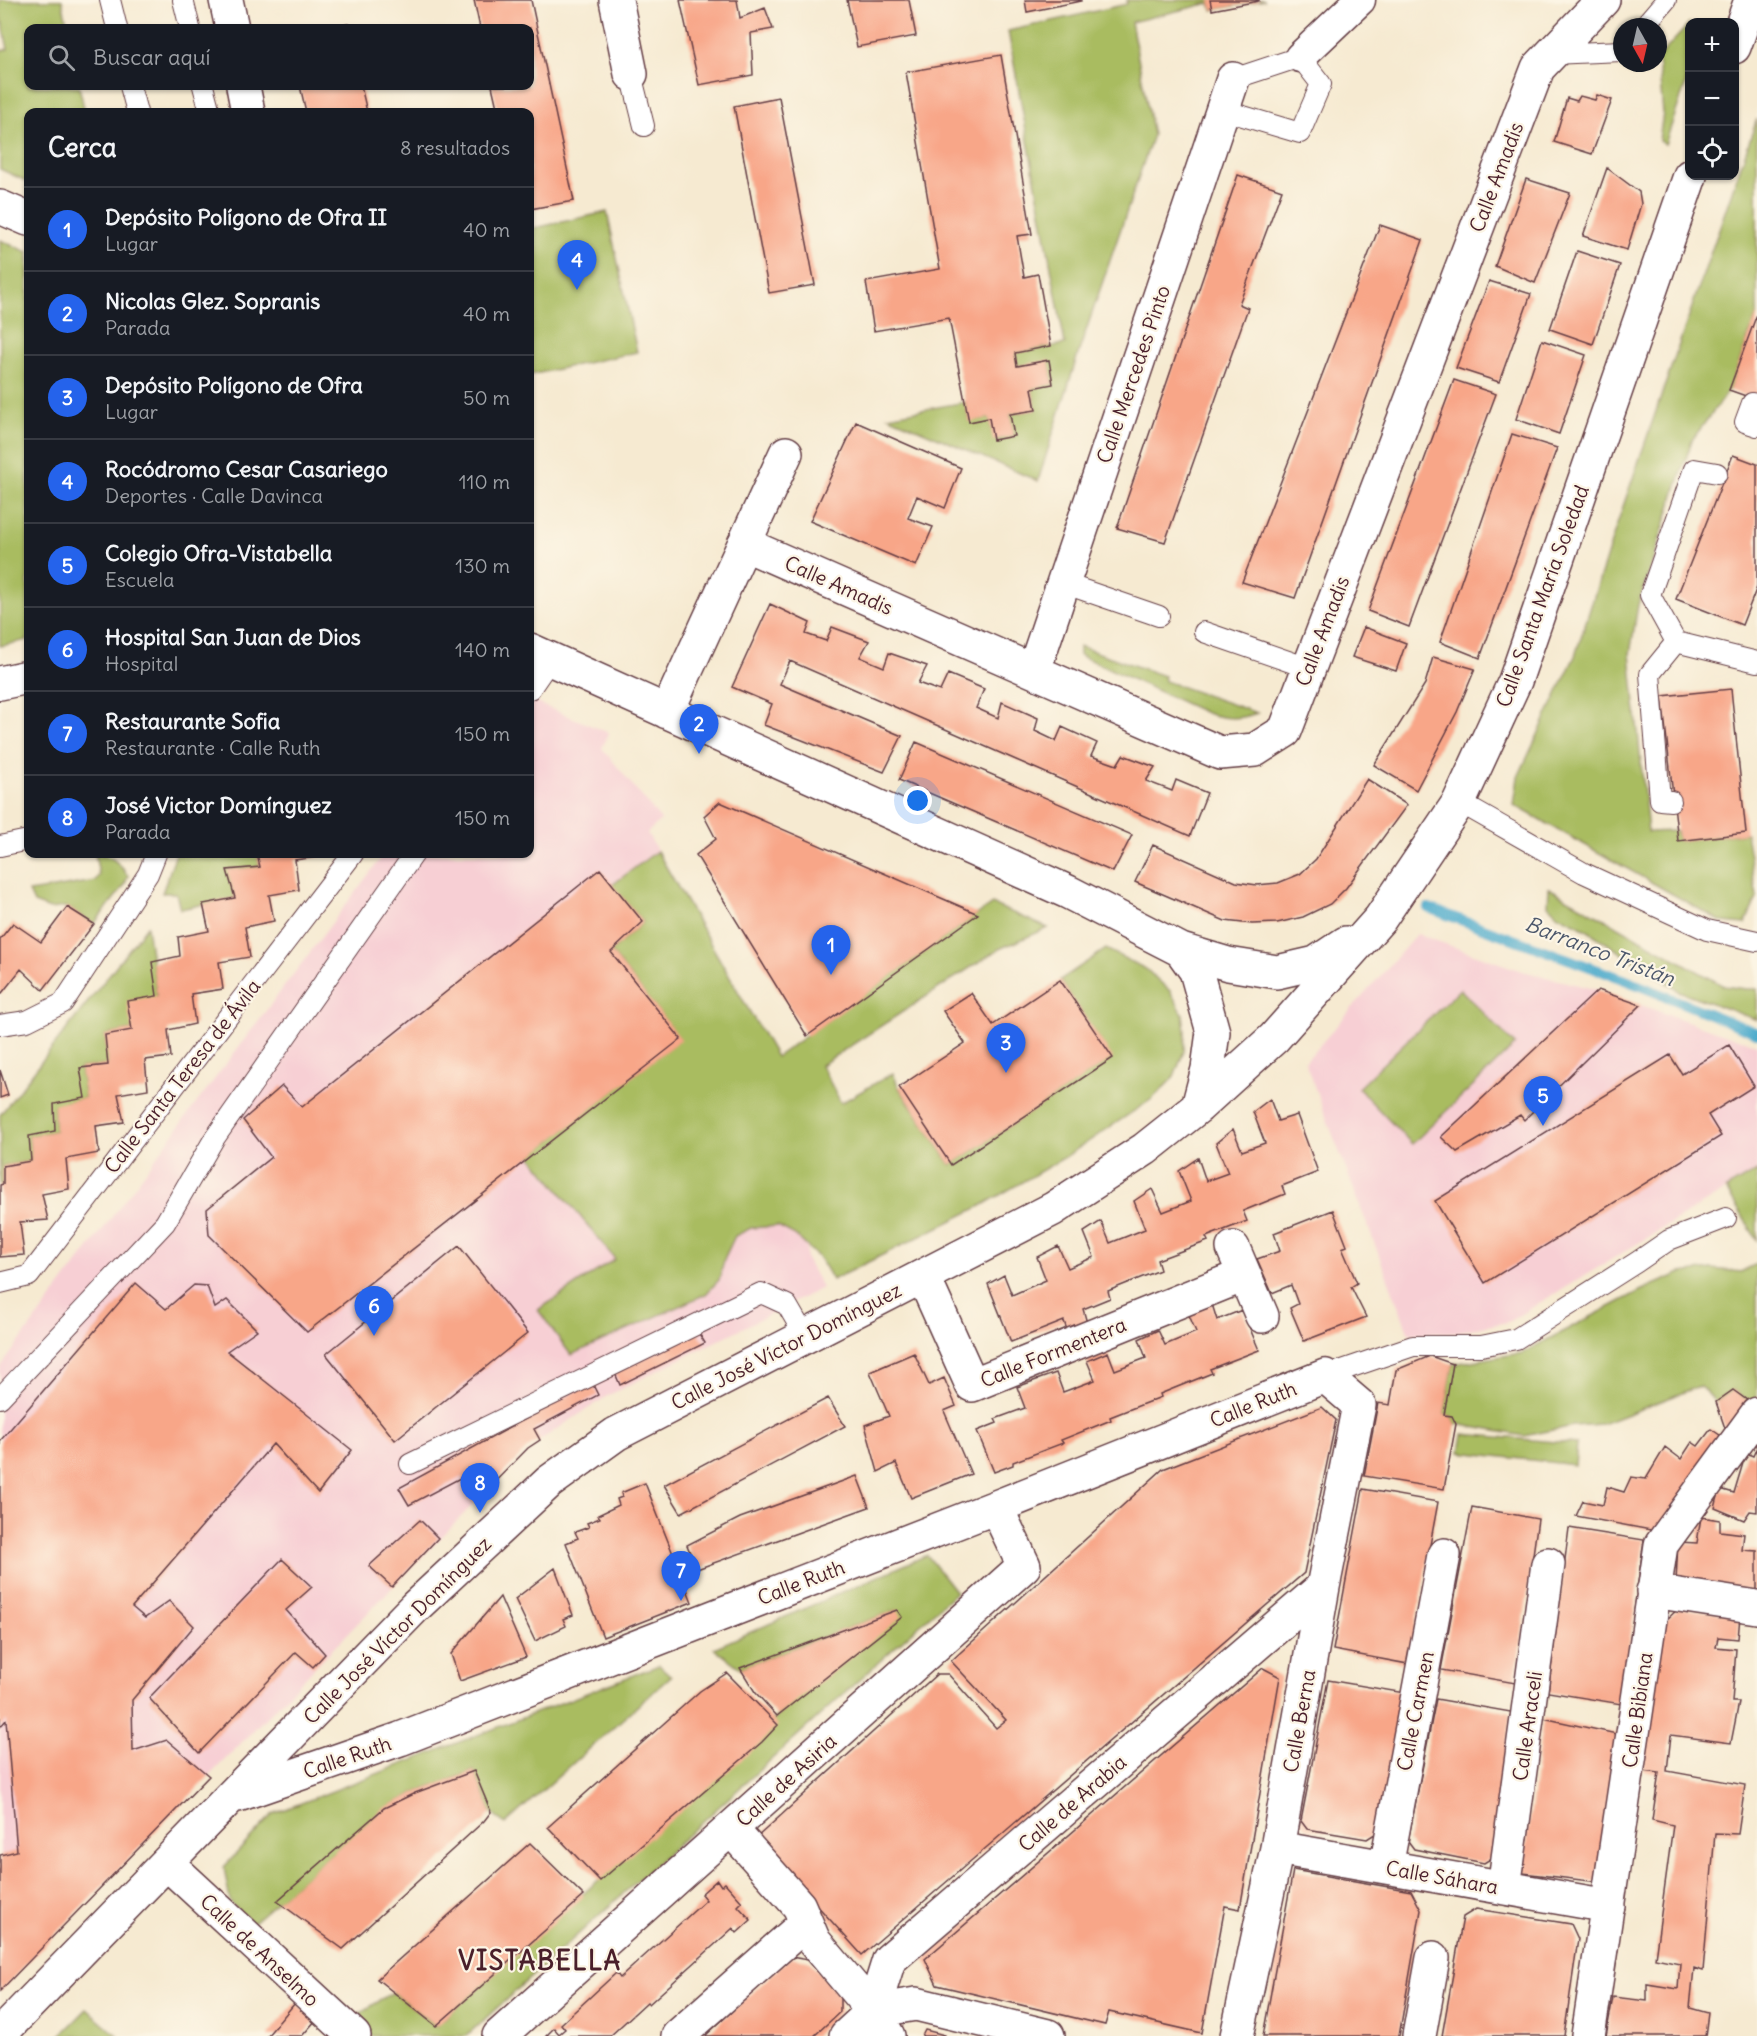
<!DOCTYPE html>
<html lang="es">
<meta charset="utf-8">
<style>
:root{--surface:#171b24;--page:#20242c;--text:#f1f3f6;--muted:#9ea1a6;--line:#363941;--accent:#2563eb}
body{margin:0;font-family:Delius,sans-serif;background:var(--page);color:var(--text)}
.controls{position:absolute;right:18px;top:18px;display:grid;overflow:hidden;border-radius:12px;box-shadow:0 2px 4px #0004}
.controls button{width:54px;height:54px;display:grid;place-items:center;padding:0;border:0;border-bottom:2px solid var(--line);background:var(--surface);color:var(--text);font:30px sans-serif}
.compass{position:absolute;left:1613px;top:18px;width:54px;height:54px;border-radius:50%;background:var(--surface);box-shadow:0 2px 4px #0004;rotate:172deg}
.you{position:absolute;left:918px;top:801px;width:21px;height:21px;margin:-15px;border:4px solid #fff;border-radius:50%;background:#1a73e8;box-shadow:0 0 0 9px #1a73e833}
.badge{display:grid;place-items:center;width:39px;height:39px;border-radius:50%;background:var(--accent);color:#fff;font-size:20px;font-weight:700}
.pin{position:absolute;translate:-50% -50px;filter:drop-shadow(0 2px 3px #0008)}
.pin::after{content:'';position:absolute;top:32px;width:21px;height:18px;background:inherit;clip-path:polygon(0 0,100% 0,50% 100%)}
.list{margin:0;padding:0;list-style:none}
h2{display:flex;justify-content:space-between;align-items:center;height:78px;margin:0;padding:0 24px;font-size:26px}
h2 small{font-size:20px;font-weight:400;color:var(--muted)}
.list li{display:grid;grid-template-columns:39px 1fr auto;gap:18px;align-items:center;box-sizing:border-box;height:84px;padding:0 24px;border-top:2px solid var(--line)}
.list b{display:block;font-size:22px;white-space:nowrap}
.list p{margin:0;font-size:20px;white-space:nowrap;color:var(--muted)}
.list em{font-size:20px;font-style:normal;color:var(--muted)}
.icon{flex:none;width:33px;height:33px;fill:none;stroke:currentColor;stroke-width:2;stroke-linecap:round;stroke-linejoin:round}
.map{position:relative;flex:none;width:1757px;height:2036px;overflow:hidden}
.search{position:absolute;background:var(--surface);box-shadow:0 2px 4px #0004;left:24px;top:24px;width:510px;height:66px;display:flex;align-items:center;gap:15px;box-sizing:border-box;padding:0 21px;border-radius:12px;color:var(--muted);font-size:22px}
.panel{position:absolute;background:var(--surface);box-shadow:0 2px 4px #0004;left:24px;top:108px;width:510px;height:750px;border-radius:12px}
.map>svg:first-child{display:block}
.built{fill:#f7cfd4}
.green{fill:#a9bc60;stroke:#7a6e46;stroke-width:1.5}
.lines{fill:none;stroke-linecap:round;stroke-linejoin:round}
.stream{stroke:#4eabcc;stroke-width:10}
.building{fill:#f8a688}
.service-casing{stroke:#643d44;stroke-width:22}
.pedestrian-casing{stroke:#643d44;stroke-width:33}
.minor-casing{stroke:#643d44;stroke-width:36}
.service{stroke:#fff;stroke-width:20}
.pedestrian{stroke:#fff;stroke-width:30}
.minor{stroke:#fff;stroke-width:33}
.labels{text-anchor:middle;dominant-baseline:central;stroke-width:4.5;stroke-linejoin:round;paint-order:stroke}
.street-label{font-size:20px;fill:#4a1f2b;stroke:#fcf5e5}
.water-label{font-size:21px;font-style:italic;fill:#4c576b;stroke:#fcf5e5}
.district-label{font-size:26px;font-weight:bold;letter-spacing:1.5px;fill:#4a1f2b;stroke:#fcf5e5}
</style>
<div class="map">
<svg width="1757" height="2036" viewBox="0 0 1757 2036">
<rect width="100%" height="100%" fill="#fcf5e5"/>
<filter id="ink" filterUnits="userSpaceOnUse"><feTurbulence type="fractalNoise" baseFrequency=".0167" numOctaves="2"/><feDisplacementMap in="SourceGraphic" scale="12" xChannelSelector="R" yChannelSelector="G"/><feConvolveMatrix kernelMatrix="1 2 1 2 8 2 1 2 1" color-interpolation-filters="sRGB"/></filter>
<filter id="wash" filterUnits="userSpaceOnUse"><feTurbulence type="fractalNoise" baseFrequency=".008" numOctaves="4" result="noise"/><feDisplacementMap in="SourceGraphic" scale="24" xChannelSelector="R" yChannelSelector="G"/><feGaussianBlur stdDeviation="1.35" result="paint"/><feColorMatrix in="noise" values="0 0 0 0 0 0 0 0 0 0 0 0 0 0 0 0 0 1.4 0 .05"/><feComposite in="paint" operator="in"/></filter>
<g filter="url(#wash)">
<rect width="100%" height="100%" fill="#f6ead1"/>
<path class="built" d="M530,700l79,33 -7,15 59,72 -14,13 168,292 -9,134 16,29 -213,107 -81,53 -528,543v-623l189,-255 195,-259h146z
M1417,934l105,37 76,19 143,50 16,4v196l-31,-50 -218,132 -52,10 -47,2 -104,-272z"/>
<path class="green" d="M0,0h62l6,28h-40v58h51l6,26h-57v70l-28,-13v-118l8,-2 -8,-37z
M1127,0h138l-53,10 -2,-7 -79,19 22,113 -74,216 -41,130 -150,-65 77,-14 4,19 20,-3 5,22 20,-4 -4,-22 26,-4 -4,-22 21,-4 -4,-23 -32,5 -2,-13 50,-9 -57,-313 119,-27z
M1689,24v50l-24,70 -6,-4 4,-27 -5,-55z
M1757,119v195l-28,76 -37,50 -54,165 -8,49 18,178 28,-1 2,10 68,-8 11,65 -12,26 -23,-2 -208,-117 4,-28 57,-121 43,-135z
M607,212l30,140 -107,23v-146z
M0,240l28,12v388l-28,6z
M1079,646l85,30 1,5 92,32c-19,7 -33,6 -51,0l-127,-58z
M657,851l119,206 216,-153 56,24 -49,21 -178,116 20,38 52,-30 6,15 52,77 161,-107 -52,-78 46,-31 40,20 24,22 13,23 2,18 -1,19 -10,26 -22,22 -87,58 -84,49 -149,74 -12,-21 -25,-24 -17,-9 -27,2 -16,8 -10,21 -6,23 -13,14 -135,61 -33,-45 77,-51 -84,-103 149,-117 -69,-87 32,-30 -31,-37z
M95,854c16,0 24,9 33,22l-4,10 -30,38 -27,-17 -17,2 -16,-6 -5,-11 66,-11 4,-6z
M176,854h81l3,13 -32,3 7,28 -55,11 -4,-16h-14z
M1549,888l175,98 22,3h11v31l-78,-29 -100,-66 -21,-10 -10,-10z
M147,926l10,70 -25,34 -27,5 3,30 -28,3 5,30 -31,7 1,26 -26,5 2,25 -28,5v18l-3,1v-70z
M1460,989l55,56 -103,99 -54,-56z
M1757,1171v69l-31,-51z
M1757,1263v133l-6,7 -18,-13 -17,12 -16,-16 -98,38 -29,2 -49,10 -68,-12 -4,-8 -8,-1 9,-51 69,-11 120,-63 39,-17 31,-4 31,3z
M1463,1434l114,10 -2,21 -115,-13z
M927,1555l29,37 -490,444h-93l-22,-17 42,-27 43,34 324,-291 17,-19 120,-106 -157,58 -26,-20z
M659,1665l12,11 -166,148 -14,-12 -17,-41 -59,22 -31,16 -132,114 -22,-21 -6,-35 49,-53z
M87,2009l31,27h-58z"/>
<g class="lines">
<path class="stream" d="M1428,908l195,71 134,54"/>
</g>
<g id="blocks">
<path class="building" d="M474,0h57l43,201 -44,8v-97h-32l-6,-26h38v-58h-50z
M680,0h57l3,18 25,-10 8,21 -22,4 2,42 -54,10z
M847,0h62l7,36 -59,11z
M1025,0h56v1l-54,11z
M1210,0h49v1l-47,9z
M348,24l1,4h-20z
M1001,55l31,179 -15,2 7,41 14,-3 13,72 -36,7 2,13 32,-6 4,24 -21,4 4,22 -26,4 4,22 -21,4 -4,-22 -20,4 -20,-104 -75,13 -8,-49 74,-13 -34,-197z
M300,86h61l6,26h-61z
M1597,95l15,5 -20,54 -38,-12 13,-44 10,3 3,-5 15,4z
M779,97l36,188 -46,8 -35,-187z
M1607,168l32,24 2,12 -14,46 -44,-14z
M1238,175l44,15 -43,114 9,4 -83,234 -48,-14z
M1526,179l44,14 -35,90 -40,-17z
M1380,225l43,15 -128,358 -53,-16z
M1577,251l43,14 -27,79 -43,-15z
M1489,281l42,13 -32,88 -43,-14z
M1757,314v86l-28,-10z
M1542,340l44,15 -27,79 -43,-15z
M1454,380l42,14 -87,233 -41,-16z
M856,422l105,46 -16,40 -28,-12 -9,22 25,9 -17,39 -106,-45z
M1512,434l45,14 -77,210 -40,-16z
M1733,455l24,9v123l-15,38 -66,-26z
M770,604l40,19 -4,11 20,7 6,-14 37,14 -9,16 24,10 5,-14 38,13 -9,17 22,8 8,-17 36,15 -8,19 22,10 4,-16 36,16 -3,13 21,10 6,-14 35,16 -6,13 26,9 6,-10 32,12 -9,14 26,10 4,-11 31,13 -17,43 -400,-175 -10,23 122,52 -18,36 -120,-47 8,-21 -40,-17z
M1364,627l42,16 -10,28 -44,-14z
M1433,657l42,12 -18,43 -41,78 -42,-25 51,-81z
M1731,689l15,144 -68,8 -16,-145z
M916,742l216,93 -19,37 -214,-92z
M1367,779l40,26 -61,83 -16,16 -27,13 -26,6 -25,1 -27,-3 -90,-39 18,-37 83,37 21,3 21,-2 22,-9 16,-15z
M720,802l258,112 -171,122 -111,-181 20,-16 -12,-23z
M257,854h65v2l-27,4 4,30 -30,5 5,26 -29,6 5,30 -31,5 4,27 -32,5 4,30 -27,6 3,27 -26,3 3,29 -30,5 6,28 -28,4 3,27 -33,6 3,30 -27,5 6,26 -28,2 4,33 -24,2v-72l3,-1v-18l28,-5 -2,-25 26,-5 -1,-27 31,-6 -5,-30 28,-3 -3,-30 27,-5 -5,-29 30,-5 -5,-34 28,-6 -2,-19 31,-6 -6,-27 32,-6 -8,-28 33,-3z
M600,869l43,53 -32,30 70,87 -374,293 -98,-97 -2,-26 64,-52 -28,-37 39,-34 20,21z
M67,907l27,17 -51,66 -22,-21 -19,24 -2,-1v-53l13,-16 28,19z
M1060,980l53,78 -162,107 -52,-78 66,-44 -22,-32 28,-18 22,32z
M1598,990l43,15 -117,115 -4,-5 -63,37 -16,-15z
M1729,1045l25,41 -46,29 13,21 -236,147 -50,-82 235,-146 12,19z
M0,1070l8,25 -8,3z
M1270,1099l8,22 19,-6 21,57 -36,14 3,8 -42,17 4,10 -41,16 2,4 -51,19 3,10 -52,21 2,7 -27,11 4,14 -20,7 -3,-9 -53,21 -23,-58 16,-9 8,20 34,-15 -9,-23 21,-11 10,22 26,-11 -10,-25 17,-11 9,22 35,-14 -11,-28 18,-12 11,23 28,-11 -12,-30 19,-13 8,23 22,-8 -12,-30 17,-14 9,22 23,-8 -12,-31z
M1333,1210l14,36 -5,2 15,35 -6,4 15,30 -62,24 -14,-33 8,-4 -7,-19 -19,8 -15,-34 23,-8 -6,-18z
M459,1246l69,87 -133,107 -69,-86z
M136,1283l30,26 28,-24 13,1 8,22 12,-8 30,30 -30,21 125,99 -34,43 -45,-49 -141,163 13,11 24,-17 25,25 -62,74 1,51 34,-11 42,36 -209,215v-136l17,-4 -11,-131 -6,7v-286z
M1211,1301l6,19 25,-10 17,40 -49,19 2,4 -52,21 1,3 -51,20 1,3 -50,20 2,3 -50,19v3l-19,7 -17,-41 20,-8 -2,-4 30,-11 -8,-21 39,-14 7,19 32,-12 -8,-19 21,-9 7,18 31,-12 -7,-19 19,-9 7,15 31,-13 -7,-17z
M698,1332l7,11 -85,42 -5,-12z
M914,1353l15,32 15,-7 12,28 -12,5 27,63 -60,24 -15,-35 -18,9 -13,-47 24,-9 -19,-44z
M1430,1356l23,8 -9,51 8,1 4,8 -12,65 -80,-13 14,-73 12,2 6,-35z
M592,1383l6,12 -64,34 6,11 -12,8 -53,54 -13,-25 -53,28 -10,-17z
M1733,1390l18,13 -24,31 -11,-32z
M828,1398l17,28 -164,87 -17,-28z
M1322,1407l14,13 -32,153 -442,382 -106,-117 181,-164h11l48,54 10,-8 -55,-59 212,-192z
M1711,1429l13,9 -68,93 -80,-15 7,-15 20,4 4,-18 17,5 7,-15 15,2 19,-32 16,12 11,-17 6,4z
M1757,1447v65l-7,-1 -6,9 -29,-12 5,-19 14,4 12,-40 7,3z
M857,1476l12,31 -172,62 -10,-24 53,-27z
M645,1483l47,119 -89,35 -37,-94 12,-5 -3,-6 14,-5 -2,-4 13,-5 -2,-3 21,-10 -2,-6 5,-2 -1,-4z
M1363,1489l75,13 -30,162 -75,-14z
M1472,1507l66,12 -23,164 -74,-13z
M1701,1517l19,3v11l24,3 -2,16 15,1v40l-81,-9 2,-40 19,1z
M420,1520l18,18 -46,49 -23,-21z
M1569,1528l75,12 -23,164 -73,-12z
M282,1559l30,28 -26,23 39,44 -12,13 -17,-15 -97,101 -50,-55z
M555,1568l18,47 -10,4 3,7 -31,15 -20,-42z
M500,1597l26,60 -66,24 -9,-27z
M1679,1608l61,8 -2,23 -20,-2 -2,10 20,2 -4,53h7l-8,41 -60,-8 -4,36 78,14 -7,49 -23,-1 -12,138 -9,-3 -4,40 18,5 -3,23h-99l7,-39 34,4v-17l31,5 2,-26 -25,-5 18,-133 -21,-5 7,-47 -16,-2 21,-149z
M897,1610l5,7 -125,99 -22,-24 -15,-24z
M1263,1668l17,9 -40,232 -15,-3 -23,127 -93,-21 -4,13 -168,-40 -12,-26z
M727,1673l51,52 -16,17 -162,139 -52,-54 152,-136z
M1328,1680l77,13 -27,139 -11,7 -60,-10 -6,-8z
M1436,1699l75,13 -19,146 -8,5 -70,-14 -6,-8z
M1543,1718l74,16 -19,148 -75,-9z
M474,1771l17,41 -7,9 -141,128 -66,-48 107,-93 31,-15z
M530,1843l54,53 -148,130 -59,-47z
M1293,1870l118,21 10,19 -22,126h-136z
M717,1880l4,6 4,-3 17,19 -4,4 13,14 -14,13 -4,-5 -84,76 -2,-2 -37,34h-64l8,-8 5,6 6,-5 -4,-5 55,-51 4,5 86,-78 -5,-6z
M1476,1909l95,15 7,15 -14,97h-122l21,-119z
M791,1957l17,3 32,36v16l-26,24h-109z
M295,2003l21,17 -14,16h-35z
M925,2030l20,5v1h-23z"/>
</g>
</g>
<g filter="url(#ink)">
<use href="#blocks" fill-opacity="0" stroke="#643d44" stroke-width="1.5"/>
<g class="lines">
<defs>
<path id="service" d="M110,0l7,28
M183,0l7,28
M1643,27l23,-27
M1551,54l71,-3
M631,74l13,52
M130,86l7,26
M203,86l7,26
M1223,110l77,23 21,-49 -21,-27 -67,22
M1752,403l-7,19 12,4
M1063,583l96,33
M1204,632l104,36
M1676,642l-26,-47 44,-126 23,4
M530,689l20,-29
M1671,801l-11,-1 -10,-126 26,-32 81,20
M1459,802l125,71 123,57 50,11
M0,846l28,-6
M0,1025l27,-4 36,-18 85,-129 8,-20
M0,1283l29,-7 324,-422
M1325,1376l88,-30h68l35,-7 121,-77 32,-22 57,-22
M0,1398l165,-175 49,-84 200,-285
M410,1464l351,-171 26,12 18,31"/>
<path id="pedestrian" d="M1300,57l60,-57"/>
<path id="minor" d="M226,0l6,28
M616,0l15,74
M1734,47l17,-47
M243,86l5,26
M0,207l28,12
M744,544l476,209 35,-3 30,-19 253,-663 65,-68
M530,650l538,242 113,58 47,14 49,8 39,-9 30,-20
M1034,670l199,-591
M0,683l28,-6
M667,712l119,-259
M1181,950l15,21 17,61 -5,37 -10,38
M1233,1248l29,68
M923,1276l49,109 272,-110
M1653,1591l104,16
M238,1795l162,-56 596,-232 329,-131 34,29 -36,182 -46,261 -40,188
M731,1829l68,77 15,35 59,70 15,25
M1277,1848l331,58
M167,1863l187,173
M1386,1867l58,-312
M1504,1888l44,-324
M873,2011l43,-7 132,32
M0,2034l415,-427 134,-125 67,-48 437,-225 92,-60 53,-42 76,-69 106,-119 79,-117 56,-121 175,-505
M499,2036l525,-470 -28,-59
M678,2036l128,-113
M846,2036l27,-25 16,-51 434,-373
M1419,2036l14,-78
M1588,2036l73,-491 96,-131"/>
</defs>
<use href="#service" class="service-casing"/>
<use href="#pedestrian" class="pedestrian-casing"/>
<use href="#minor" class="minor-casing"/>
<use href="#service" class="service"/>
<use href="#pedestrian" class="pedestrian"/>
<use href="#minor" class="minor"/>
</g>
</g>
<g class="labels">
<g class="street-label">
<text transform="translate(1496 177) rotate(-69)">Calle Amadis</text>
<text transform="translate(1133 374) rotate(-71)">Calle Mercedes Pinto</text>
<text transform="translate(839 585) rotate(24)">Calle Amadis</text>
<text transform="translate(1542 596) rotate(-70)">Calle Santa María Soledad</text>
<text transform="translate(1322 631) rotate(-69)">Calle Amadis</text>
<text transform="translate(182 1076) rotate(-52)">Calle Santa Teresa de Ávila</text>
<text transform="translate(786 1346) rotate(-27)">Calle José Víctor Domínguez</text>
<text transform="translate(1053 1352) rotate(-22)">Calle Formentera</text>
<text transform="translate(1253 1404) rotate(-22)">Calle Ruth</text>
<text transform="translate(801 1582) rotate(-21)">Calle Ruth</text>
<text transform="translate(397 1630) rotate(-45)">Calle José Víctor Domínguez</text>
<text transform="translate(1637 1710) rotate(-82)">Calle Bibiana</text>
<text transform="translate(1415 1711) rotate(-79)">Calle Carmen</text>
<text transform="translate(1299 1721) rotate(-80)">Calle Berna</text>
<text transform="translate(1527 1726) rotate(-82)">Calle Araceli</text>
<text transform="translate(347 1757) rotate(-19)">Calle Ruth</text>
<text transform="translate(786 1780) rotate(-42)">Calle de Asiria</text>
<text transform="translate(1072 1803) rotate(-41)">Calle de Arabia</text>
<text transform="translate(1442 1877) rotate(10)">Calle Sáhara</text>
<text transform="translate(260 1950) rotate(43)">Calle de Anselmo</text>
</g>
<g class="water-label">
<text transform="translate(1600 951) rotate(21)">Barranco Tristán</text>
</g>
<g class="district-label">
<text x="540" y="1960">VISTABELLA</text>
</g>
</g>
</svg>
<div class="controls">
<button>+</button>
<button>−</button>
<button><svg class="icon" aria-label="locate" viewBox="0 0 24 24"><circle cx="12" cy="12" r="6"/><path d="M12 2v4M12 18v4M2 12h4M18 12h4"/></svg></button>
</div>
<svg class="compass" viewBox="-18 -18 36 36"><path d="M0-13l5 13h-10z" fill="#e53935"/><path d="M0 13l5-13h-10z" fill="#9ea1a6"/></svg>
<div class="you"></div>
<div class="pin badge" style="left:831px;top:975px">1</div>
<div class="pin badge" style="left:699px;top:754px">2</div>
<div class="pin badge" style="left:1006px;top:1073px">3</div>
<div class="pin badge" style="left:577px;top:290px">4</div>
<div class="pin badge" style="left:1543px;top:1126px">5</div>
<div class="pin badge" style="left:374px;top:1336px">6</div>
<div class="pin badge" style="left:681px;top:1601px">7</div>
<div class="pin badge" style="left:480px;top:1513px">8</div>
<div class="search"><svg class="icon" aria-label="search" viewBox="0 0 24 24"><circle cx="10" cy="10" r="6"/><path d="M15 15l6 6"/></svg>Buscar aquí</div>
<section class="panel">
<h2>Cerca<small>8 resultados</small></h2>
<ul class="list">
<li><span class="badge">1</span><div><b>Depósito Polígono de Ofra II</b><p>Lugar</p></div><em>40 m</em></li>
<li><span class="badge">2</span><div><b>Nicolas Glez. Sopranis</b><p>Parada</p></div><em>40 m</em></li>
<li><span class="badge">3</span><div><b>Depósito Polígono de Ofra</b><p>Lugar</p></div><em>50 m</em></li>
<li><span class="badge">4</span><div><b>Rocódromo Cesar Casariego</b><p>Deportes · Calle Davinca</p></div><em>110 m</em></li>
<li><span class="badge">5</span><div><b>Colegio Ofra-Vistabella</b><p>Escuela</p></div><em>130 m</em></li>
<li><span class="badge">6</span><div><b>Hospital San Juan de Dios</b><p>Hospital</p></div><em>140 m</em></li>
<li><span class="badge">7</span><div><b>Restaurante Sofia</b><p>Restaurante · Calle Ruth</p></div><em>150 m</em></li>
<li><span class="badge">8</span><div><b>José Victor Domínguez</b><p>Parada</p></div><em>150 m</em></li>
</ul>
</section>
</div>
